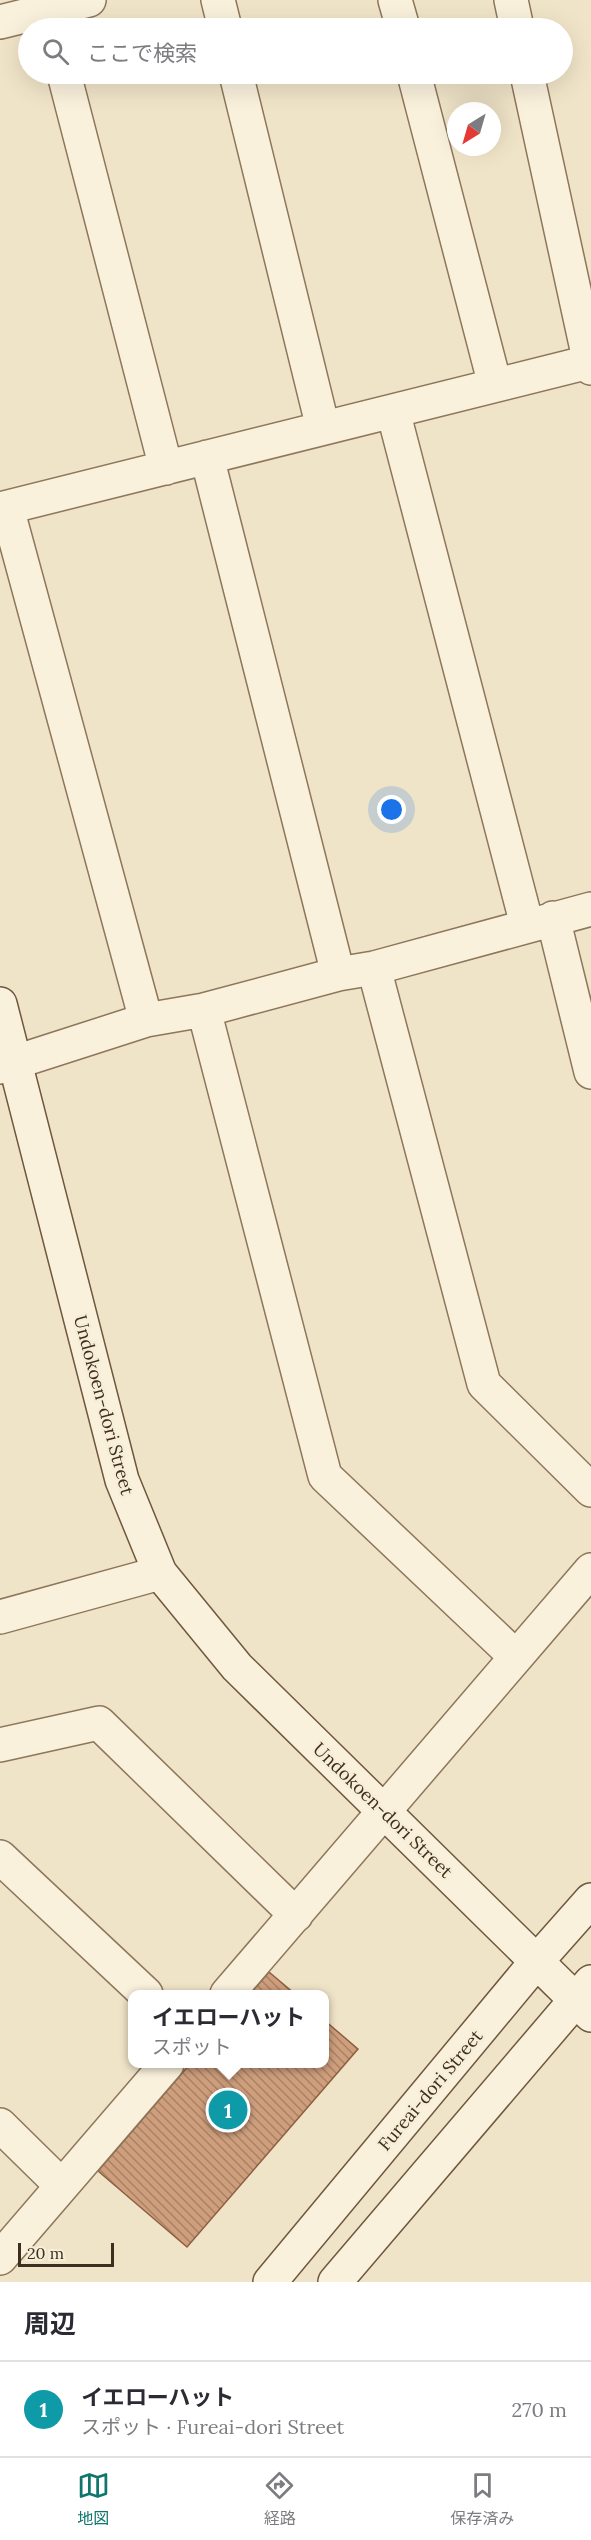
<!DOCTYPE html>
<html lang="ja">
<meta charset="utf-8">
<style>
:root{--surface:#fff;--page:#f2f2f3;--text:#2b2b33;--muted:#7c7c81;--line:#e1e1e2;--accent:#0f766e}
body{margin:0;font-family:Lora,"Noto Sans JP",serif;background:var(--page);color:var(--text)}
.compass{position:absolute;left:447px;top:102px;width:54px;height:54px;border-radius:50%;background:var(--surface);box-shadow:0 6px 24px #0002;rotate:217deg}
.scale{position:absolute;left:18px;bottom:15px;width:96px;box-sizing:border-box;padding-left:6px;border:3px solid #3d2e20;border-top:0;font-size:16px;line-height:21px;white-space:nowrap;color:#3d2e20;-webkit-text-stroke:4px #f7eed8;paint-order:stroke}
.you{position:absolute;left:392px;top:810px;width:21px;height:21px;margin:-15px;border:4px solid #fff;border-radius:50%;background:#1a73e8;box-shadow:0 0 0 9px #1a73e833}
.badge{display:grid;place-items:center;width:39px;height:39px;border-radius:50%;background:var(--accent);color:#fff;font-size:20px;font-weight:700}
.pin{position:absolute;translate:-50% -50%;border:3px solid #fff;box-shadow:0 2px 6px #0006}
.popup{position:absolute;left:128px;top:1990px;width:201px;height:78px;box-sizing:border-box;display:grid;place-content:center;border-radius:12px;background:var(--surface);filter:drop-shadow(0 2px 4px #0005);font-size:20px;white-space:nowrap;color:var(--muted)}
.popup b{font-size:22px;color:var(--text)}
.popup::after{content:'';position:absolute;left:50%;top:100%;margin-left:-12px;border:12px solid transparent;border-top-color:var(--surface)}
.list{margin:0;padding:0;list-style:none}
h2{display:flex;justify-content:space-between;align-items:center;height:78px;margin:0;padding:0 24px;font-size:26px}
h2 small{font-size:20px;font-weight:400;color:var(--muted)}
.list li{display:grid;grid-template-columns:39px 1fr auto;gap:18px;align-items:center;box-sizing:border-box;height:96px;padding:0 24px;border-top:2px solid var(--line)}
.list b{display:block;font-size:22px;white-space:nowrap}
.list p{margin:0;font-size:20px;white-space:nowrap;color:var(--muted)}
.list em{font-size:20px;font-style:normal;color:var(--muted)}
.icon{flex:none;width:33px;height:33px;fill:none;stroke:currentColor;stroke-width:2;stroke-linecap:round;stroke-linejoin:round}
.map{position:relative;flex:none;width:591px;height:2282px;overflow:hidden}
.search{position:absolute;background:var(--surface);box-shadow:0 6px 24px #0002;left:18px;right:18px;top:18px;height:66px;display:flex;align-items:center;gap:15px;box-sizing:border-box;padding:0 21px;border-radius:33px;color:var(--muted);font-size:22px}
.sheet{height:174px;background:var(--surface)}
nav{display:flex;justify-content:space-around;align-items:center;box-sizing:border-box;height:84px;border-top:2px solid var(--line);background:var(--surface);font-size:16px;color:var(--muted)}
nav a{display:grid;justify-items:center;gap:3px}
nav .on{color:var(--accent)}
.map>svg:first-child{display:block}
.building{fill:url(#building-back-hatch);stroke:#8d5f41;stroke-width:1.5}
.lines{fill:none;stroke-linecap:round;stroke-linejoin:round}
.street-casing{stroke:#8d765c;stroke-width:36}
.secondary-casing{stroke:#6f573f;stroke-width:36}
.street{stroke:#faf1dc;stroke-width:33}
.secondary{stroke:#faf1dc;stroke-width:33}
.labels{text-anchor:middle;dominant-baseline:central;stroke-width:5;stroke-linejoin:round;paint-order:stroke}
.street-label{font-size:18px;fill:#3d2e20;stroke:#f7eed8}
</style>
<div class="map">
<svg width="591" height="2282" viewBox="0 0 591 2282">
<defs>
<pattern id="building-back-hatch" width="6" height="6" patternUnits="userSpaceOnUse" patternTransform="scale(1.5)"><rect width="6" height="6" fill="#cf9f7d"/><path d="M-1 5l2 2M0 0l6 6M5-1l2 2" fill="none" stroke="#a98266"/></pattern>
</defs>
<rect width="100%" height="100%" fill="#f0e4c8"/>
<path class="building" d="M269,1972l26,22h-45z
M324,2020l34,29 -171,198 -89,-76 92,-107h134z"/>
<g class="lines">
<defs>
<path id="street" d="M218,0l7,28
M395,0l8,28
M511,0l6,28
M0,22l89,-22
M64,74l102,394
M236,74l87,354
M414,74l81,311
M527,74l64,294
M393,411l134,514
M207,457l131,517
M7,508l139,512
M0,509l589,-147
M553,918l38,154
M374,968l110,416 107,106
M204,1010l121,466 190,180
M0,1067l146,-47 58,-10 134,-36 36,-6 217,-59
M0,1617l160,-44
M0,1745l99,-22 197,192
M0,1857l146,137
M227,1994l364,-424
M0,2125l62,61
M0,2258l167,-194"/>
<path id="secondary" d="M0,1004l122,476 38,93 77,94 354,348
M270,2282l267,-321 54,-61
M335,2282l256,-300"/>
</defs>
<use href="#street" class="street-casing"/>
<use href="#secondary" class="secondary-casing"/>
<use href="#street" class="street"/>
<use href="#secondary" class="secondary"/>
</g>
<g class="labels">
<g class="street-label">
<text transform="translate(104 1405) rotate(75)">Undokoen-dori Street</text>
<text transform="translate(383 1810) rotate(44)">Undokoen-dori Street</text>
<text transform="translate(430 2090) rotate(-50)">Fureai-dori Street</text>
</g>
</g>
</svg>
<svg class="compass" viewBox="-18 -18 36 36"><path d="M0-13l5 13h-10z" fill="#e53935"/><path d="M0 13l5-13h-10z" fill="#7c7c81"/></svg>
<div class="scale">20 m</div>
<div class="you"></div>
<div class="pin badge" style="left:228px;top:2110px;background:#0f9aa8">1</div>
<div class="popup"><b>イエローハット</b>スポット</div>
<div class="search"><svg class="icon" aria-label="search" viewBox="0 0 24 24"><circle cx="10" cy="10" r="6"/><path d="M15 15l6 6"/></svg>ここで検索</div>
</div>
<section class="sheet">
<h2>周辺<small></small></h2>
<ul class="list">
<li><span class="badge" style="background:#0f9aa8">1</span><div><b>イエローハット</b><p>スポット · Fureai-dori Street</p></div><em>270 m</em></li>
</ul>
</section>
<nav>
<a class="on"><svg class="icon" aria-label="map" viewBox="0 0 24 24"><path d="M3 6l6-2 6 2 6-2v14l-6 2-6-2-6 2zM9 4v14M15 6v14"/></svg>地図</a>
<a><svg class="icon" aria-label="directions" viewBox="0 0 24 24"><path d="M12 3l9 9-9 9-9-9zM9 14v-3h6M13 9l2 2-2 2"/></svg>経路</a>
<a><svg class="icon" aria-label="saved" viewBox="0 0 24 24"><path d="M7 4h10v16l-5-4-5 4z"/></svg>保存済み</a>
</nav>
